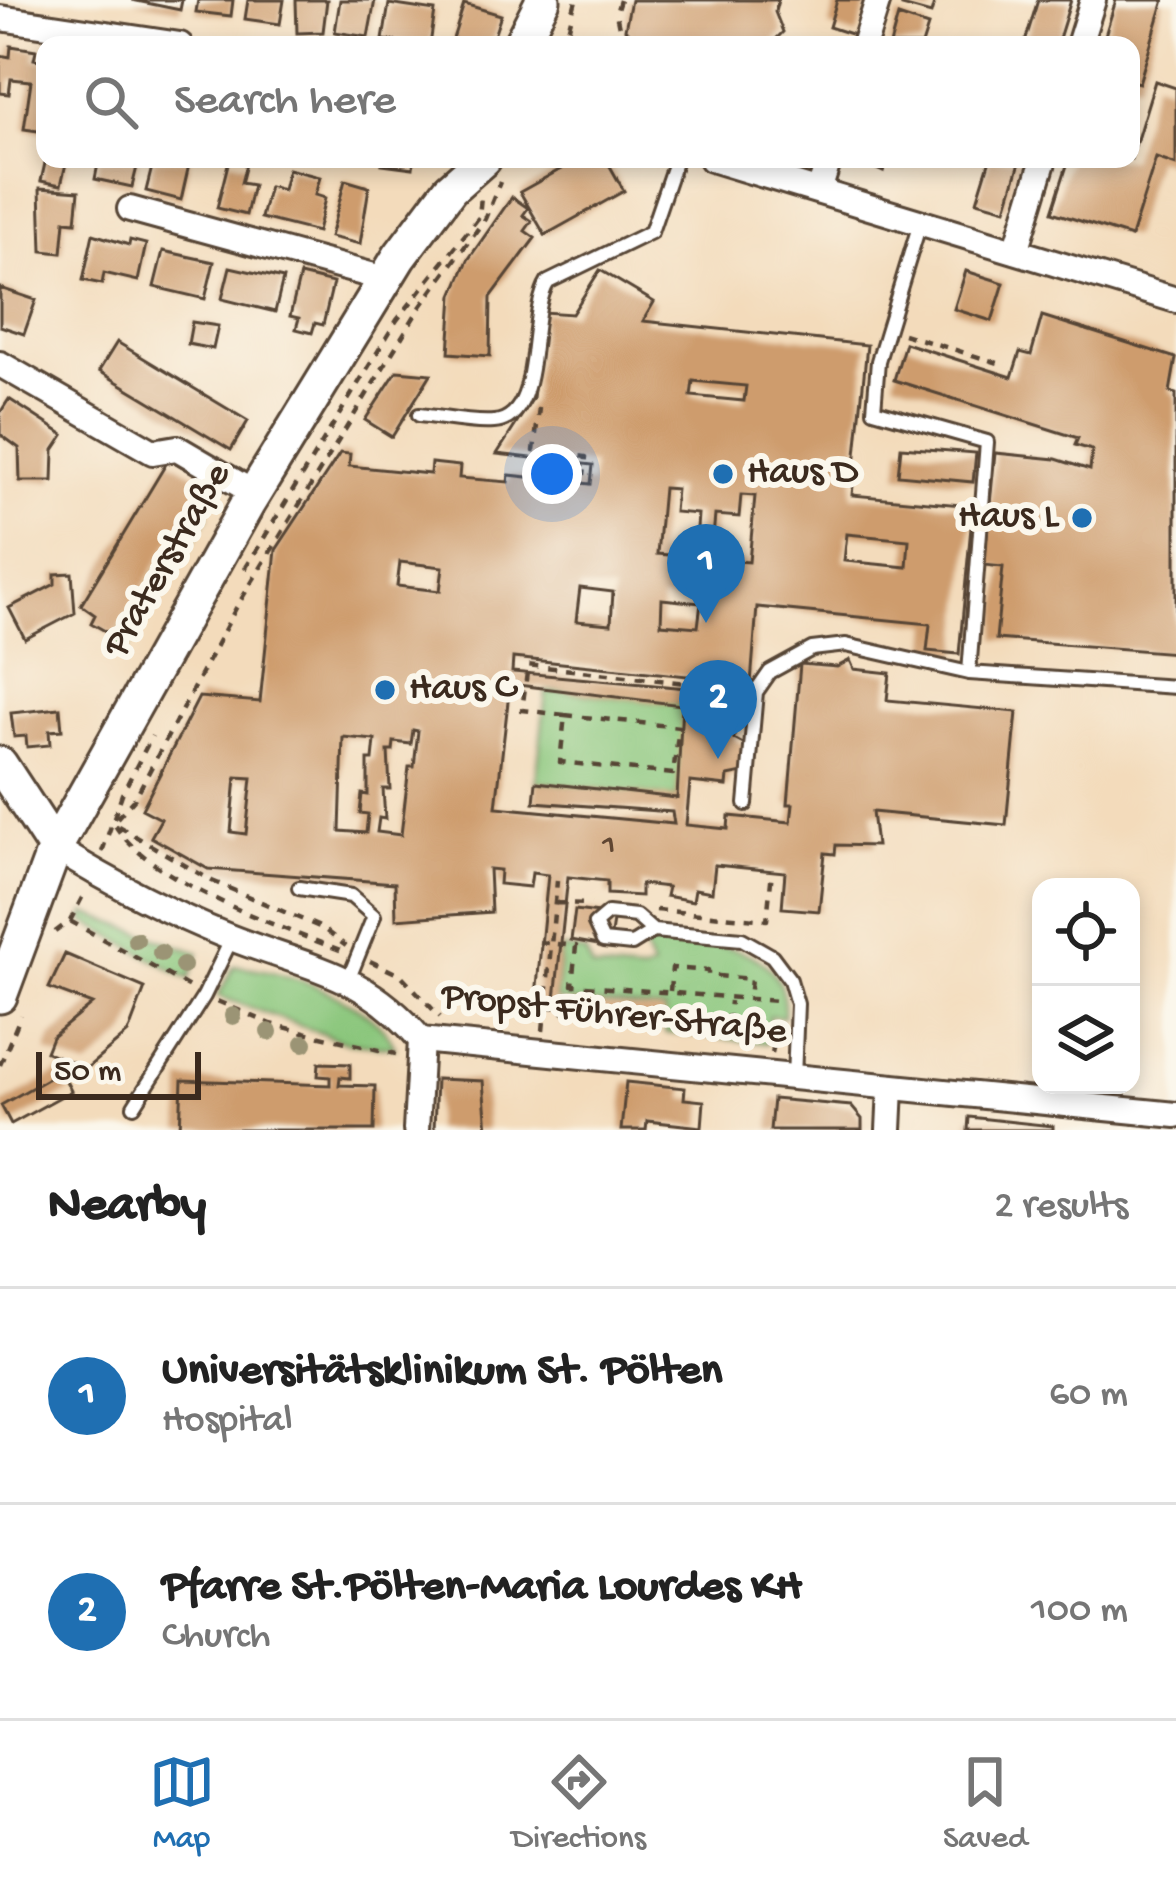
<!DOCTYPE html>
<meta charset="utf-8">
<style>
:root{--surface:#fff;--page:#f2f2f2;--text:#222;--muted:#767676;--line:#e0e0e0;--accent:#1f6fb2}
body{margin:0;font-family:"Gochi Hand",sans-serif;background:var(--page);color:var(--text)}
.controls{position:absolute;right:36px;bottom:36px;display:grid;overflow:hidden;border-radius:24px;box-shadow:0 6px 18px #0003}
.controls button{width:108px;height:108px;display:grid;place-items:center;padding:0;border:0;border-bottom:3px solid var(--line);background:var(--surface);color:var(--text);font:60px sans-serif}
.scale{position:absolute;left:36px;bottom:30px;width:165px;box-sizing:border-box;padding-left:12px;border:6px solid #3b2a1e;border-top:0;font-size:33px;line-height:42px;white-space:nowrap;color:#3b2a1e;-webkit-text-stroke:9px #fbf7ec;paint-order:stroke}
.you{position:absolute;left:552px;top:474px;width:42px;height:42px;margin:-30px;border:9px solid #fff;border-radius:50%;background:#1a73e8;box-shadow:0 0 0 18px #1a73e833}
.badge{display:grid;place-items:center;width:78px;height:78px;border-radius:50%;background:var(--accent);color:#fff;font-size:39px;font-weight:700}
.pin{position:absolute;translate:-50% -99px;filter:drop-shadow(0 3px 6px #0008)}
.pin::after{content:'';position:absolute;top:63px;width:42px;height:36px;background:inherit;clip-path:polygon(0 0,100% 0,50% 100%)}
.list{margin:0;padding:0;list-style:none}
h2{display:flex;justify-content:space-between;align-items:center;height:156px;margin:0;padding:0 48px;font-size:51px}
h2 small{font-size:39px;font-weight:400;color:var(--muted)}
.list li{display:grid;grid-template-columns:78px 1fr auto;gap:36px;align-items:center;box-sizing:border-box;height:216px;padding:0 48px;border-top:3px solid var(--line)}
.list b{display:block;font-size:45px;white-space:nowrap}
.list p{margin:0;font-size:39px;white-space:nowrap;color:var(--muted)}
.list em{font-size:39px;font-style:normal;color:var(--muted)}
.icon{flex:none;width:66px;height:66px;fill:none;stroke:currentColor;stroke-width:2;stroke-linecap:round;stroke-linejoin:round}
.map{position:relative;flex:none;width:1176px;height:1130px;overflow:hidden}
.search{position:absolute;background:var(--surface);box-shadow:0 6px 18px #0003;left:36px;right:36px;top:36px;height:132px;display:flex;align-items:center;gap:30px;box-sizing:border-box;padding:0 42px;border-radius:24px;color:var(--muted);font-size:45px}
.sheet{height:588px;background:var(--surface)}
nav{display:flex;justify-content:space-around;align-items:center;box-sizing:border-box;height:168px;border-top:3px solid var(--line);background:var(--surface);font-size:33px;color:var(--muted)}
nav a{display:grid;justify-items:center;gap:6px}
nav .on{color:var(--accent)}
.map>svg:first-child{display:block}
.green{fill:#8ac67c;stroke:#62784d;stroke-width:3}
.building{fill:#ce9c6d;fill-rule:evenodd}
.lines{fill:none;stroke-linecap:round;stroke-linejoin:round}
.lane-casing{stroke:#574536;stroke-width:18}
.street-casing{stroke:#574536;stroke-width:30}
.secondary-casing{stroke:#574536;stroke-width:39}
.path{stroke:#574536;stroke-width:4.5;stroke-dasharray:9 9;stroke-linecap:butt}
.lane{stroke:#fff;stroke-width:12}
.street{stroke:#fff;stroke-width:24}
.secondary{stroke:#fff;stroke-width:33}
.tree{fill:#9b9474}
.poi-dot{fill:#1f6fb2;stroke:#fbf7ec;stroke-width:4.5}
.labels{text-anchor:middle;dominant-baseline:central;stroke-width:12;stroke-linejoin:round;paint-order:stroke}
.number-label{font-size:33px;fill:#604632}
.poi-label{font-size:39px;fill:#3b2a1e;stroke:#fbf7ec;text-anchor:start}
.street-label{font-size:39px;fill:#3b2a1e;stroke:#fbf7ec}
</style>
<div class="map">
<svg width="1176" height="1130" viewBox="0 0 1176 1130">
<rect width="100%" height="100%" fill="#fbf7ec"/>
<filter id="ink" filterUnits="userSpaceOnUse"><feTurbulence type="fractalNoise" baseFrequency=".00833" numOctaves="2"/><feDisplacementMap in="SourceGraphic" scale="24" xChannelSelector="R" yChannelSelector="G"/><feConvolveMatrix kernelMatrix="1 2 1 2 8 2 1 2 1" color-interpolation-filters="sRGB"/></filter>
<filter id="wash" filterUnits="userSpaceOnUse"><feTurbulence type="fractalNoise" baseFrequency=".004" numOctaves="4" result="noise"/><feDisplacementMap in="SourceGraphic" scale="48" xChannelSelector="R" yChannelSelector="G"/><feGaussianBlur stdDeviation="2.7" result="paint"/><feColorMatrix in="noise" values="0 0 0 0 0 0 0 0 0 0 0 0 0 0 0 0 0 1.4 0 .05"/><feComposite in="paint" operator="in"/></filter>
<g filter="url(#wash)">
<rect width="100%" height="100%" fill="#f3dbbb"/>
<path class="green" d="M205,510l3,6 -83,136 -11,-7 77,-128z
M564,691l118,14 4,4 -9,89 -141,-16 10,-90z
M86,913l113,40 -10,26 -105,-58z
M657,940c53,4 132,2 127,77l-15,-1 -2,27 -102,-10v-23l-109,-10 5,-51 24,3 8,17 48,4 11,-5 -9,-21z
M234,966c48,2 142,36 161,81l-47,-4 -130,-47z"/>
<g id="blocks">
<path class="building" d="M132,0h50l-2,10z
M198,0h35l-2,16 -35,-4z
M248,0h36l-4,24 -35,-5z
M296,0h31l-4,32 -26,1z
M340,0h35l-7,37 -33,-5z
M631,0h147l-3,12 8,20 -13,13h-95l-29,-9 -13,3 -8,-10z
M837,0h31l-11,36 -28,-9z
M904,0h31l-4,14 -29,-8z
M1038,0h33l-14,45h-33z
M1116,0h48l-25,83 -8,-2v-36h-29z
M389,4l46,7 -5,34 -47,-5z
M464,4l37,11 -10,30h-40z
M898,16l30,10 -6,19h-32z
M11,46l25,4 -2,9 11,2v71l-21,-3 7,-48 -20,-2 -2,15 -9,-1v-38l10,2z
M1155,81l21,7v77l-20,-7 -25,79 -79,-25 17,-53h62z
M46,159h21l-6,26 -20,-4z
M99,159h40l-7,28 -37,-8z
M154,159l36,1 -9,40 -35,-9z
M383,159h31l-1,9 -31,-4z
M579,159h27l18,32 -79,44 -25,-43z
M854,159h33l-4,13z
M990,159h31l-15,50 -29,-8z
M229,160l17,4 -5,19 12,2 -7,30 -29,-7z
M288,169l32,8 -5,18 10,3 -8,34 -56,-14 8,-32 14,4z
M345,180l24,7 -9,57 -30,-7z
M40,188l39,3 -3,31 -11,-1 -3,32 -20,-2z
M512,197l16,11 -5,7 9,6 -7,10 10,7 -44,59 -1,59 -41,-3 4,-58 15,-35z
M93,234l36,11 1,-5 16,4 -8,37 -34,-8 -2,11 -19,-4z
M163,251l51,11 -9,37 -51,-12z
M230,267l53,12 -8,33 -53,-13z
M600,270l54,32 -11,19 224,24 -15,150 121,11 -14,148 -32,-3 3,-27 -173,-17 -6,76 -48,-5 -1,33 -6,6 39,3 -1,19 11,6 -2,28 -15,3 -1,10 -37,-4 -4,43 42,4 1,-13 62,6 2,-18h-5l12,-140 37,3 13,-7 4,9 36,4 -3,27 130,12 -11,113 -134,-13 4,34 -40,-1 -1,9 -10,-1 -6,58 -37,-3 3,-36 -70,-7 -3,27 -17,-3 -2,12 -27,-5 2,-9 -27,-3v12l-34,-2v-13l-39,-4 -14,131 -19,-2 13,-131 -16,-2 -2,14 -31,-3 1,-14 -11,-1 2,43 -95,7 -1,-36 -187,-14 -57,-32 10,-18 -19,-10 57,-112 61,5 16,-152 64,-97 10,1 -1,12 81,8 1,-11 29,3 -1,12 49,4 1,-7 82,9 2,-19 -96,-11 36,-56 10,-86 29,2zM693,381l53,5 -2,15 -53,-5zM663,488l13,1 -2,23 24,2 -3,43 -38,-3zM741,495l14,1 -6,66 -38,-3 4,-44 24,2zM847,534l62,6 -2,27 -63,-6zM400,562l43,5 -3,24 -43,-5zM580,588l33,4 -2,32 -35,-3zM662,599l39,4 -3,24 -37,-3zM513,658l175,18 -1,12 -175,-16zM510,684l172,21 -5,93 -141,-16 -2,20 138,10 2,12 -178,-17zM413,730l5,1 -4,36h-5l-8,68 -24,-3 2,-14 6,1 -2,-30h7l-2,-38h5l1,-9 17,2zM343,737l32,3 -2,20h-5v35l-6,-1 -2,19 8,1 -2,19 -26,-2zM236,777l16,1 -6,56 -15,-2z
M966,271l38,12 -12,38 -38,-12z
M300,275l33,8 -10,42 -8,-2 -3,10 -16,-4 3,-11 -9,-2z
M0,288l36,12 -12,34 -24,-8z
M1042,316l134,42 -6,34 6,2v259l-180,-14 7,-72 -19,-2 11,-112 61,6 34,11 2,-20 -17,-5 3,-7 -184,-58 11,-37 107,34 8,-25 11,3z
M192,322l26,4 -5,23 -25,-5z
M117,342l131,79 -17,29 -132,-79z
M397,371l34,3 -39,63 -27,-17z
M9,399l55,36 -10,15 -1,31h-33l-1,-33 -19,-14v-21z
M901,447l75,6 -3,29 -75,-7z
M169,459l37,22 -92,155 -23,-13 4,-8 -14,-10z
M72,573l3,40 -50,26 -16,-31 46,-24v-10z
M60,708l2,22 -13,1 1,14 -23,2 -1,-11 -12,1 -3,-24z
M575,910l39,5 -5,32 -38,-7z
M65,954l80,34 -17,45 -41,35 -41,-16 6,-15 40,-33 -43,-16z
M564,1003l99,9 -1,11 -99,-10z
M319,1063l31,1v14l-10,-1 -1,8 36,1 -1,44h-194l2,-50 148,5v-8l-12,-1z
M61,1071l10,20 -60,33 -10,-19z
M436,1079l47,2 4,49h-53z
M626,1082l59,6 -1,11 20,2 -2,26 -55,-6 -1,9h-25z
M773,1099l78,7 11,13v11h-92z
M969,1117l84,9v4h-85z"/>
</g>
</g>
<g filter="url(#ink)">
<use href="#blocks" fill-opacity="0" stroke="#574536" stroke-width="3"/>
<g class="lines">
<defs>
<path id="lane" d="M920,223l-42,138 -4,49 113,32 -18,231
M419,415c23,2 51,9 75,7 51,-4 32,-106 54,-140l103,-50 25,-73
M746,804l10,-112 14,-20 42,-23 34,-4 123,28 207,14
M299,888l52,8 23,20 -25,62
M653,931l-21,13 -29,-3 -8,-17 13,-11 28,3 17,15 89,8 30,17 18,24 7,24 -3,74
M134,1106l70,-110 28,-58"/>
<path id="street" d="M0,18l180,27
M864,45l14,-45
M1079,45l14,-45
M711,159l465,141
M819,191l10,-32
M130,209l255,70
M1016,251l28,-92
M0,364l153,88 24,-4 77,45
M55,848c55,34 114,65 174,89 78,31 136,35 192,103l755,75
M416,1130l5,-90
M889,1130l2,-43"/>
<path id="secondary" d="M520,45l23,-45
M0,764l55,84
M0,996l55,-148 192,-343 152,-248 51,-68 34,-30"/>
</defs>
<use href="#lane" class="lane-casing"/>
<use href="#street" class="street-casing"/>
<use href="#secondary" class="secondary-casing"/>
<path class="path" d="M620,0l-4,13 5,24 26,8
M564,45l12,-45
M903,334l102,31
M539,408l-5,43 52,6 -2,18
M245,569l152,-249 82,-103 2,-21
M565,715l114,12 -6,47 -113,-12z
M565,715l-43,-5 6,-45 158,18
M117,818l18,-20 101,-190 183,-299 66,-90 15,-37
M115,825c32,55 168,104 228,126
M118,826l94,55 110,47 24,18
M102,852l20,-58 30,-58
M555,903l36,1
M656,910l111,10 5,-49
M70,921l121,67
M55,932l15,-11 16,-31
M539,942l37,4 -4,39 205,16
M370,961l32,15 38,41
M670,991l2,-23 36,3v4l43,4 -2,20
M217,1001l54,23 125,30
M710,1021l18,2 2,-22
M543,1031l14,-150
M772,1053l7,-32
M0,1065l21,-50"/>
<use href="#lane" class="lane"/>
<use href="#street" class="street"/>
<use href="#secondary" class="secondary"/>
</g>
<g class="tree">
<circle cx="164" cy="570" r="9"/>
<circle cx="150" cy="593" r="9"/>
<circle cx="139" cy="613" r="9"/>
<circle cx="126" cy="633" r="9"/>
<circle cx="136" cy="940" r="9"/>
<circle cx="161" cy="953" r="9"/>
<circle cx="183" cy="966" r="9"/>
<circle cx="233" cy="1016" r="9"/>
<circle cx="269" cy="1032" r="9"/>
<circle cx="304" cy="1043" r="9"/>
</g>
</g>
<g class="poi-dot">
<circle cx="723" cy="474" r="12"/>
<circle cx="1082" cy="518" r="12"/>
<circle cx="385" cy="690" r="12"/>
</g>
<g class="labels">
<g class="number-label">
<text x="609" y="847">1</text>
</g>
<g class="poi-label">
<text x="747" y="474">Haus D</text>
<text x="1058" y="518" text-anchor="end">Haus L</text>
<text x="409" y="690">Haus C</text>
</g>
<g class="street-label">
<text transform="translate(169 561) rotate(-60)">Praterstraße</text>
<text transform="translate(614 1016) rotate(6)">Propst Führer-Straße</text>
</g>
</g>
</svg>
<div class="controls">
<button><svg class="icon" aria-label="locate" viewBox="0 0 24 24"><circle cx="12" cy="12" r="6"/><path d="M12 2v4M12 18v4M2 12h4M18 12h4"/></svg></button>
<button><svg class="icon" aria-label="layers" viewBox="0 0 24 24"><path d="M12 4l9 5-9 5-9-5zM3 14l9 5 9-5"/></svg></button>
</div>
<div class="scale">50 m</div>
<div class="you"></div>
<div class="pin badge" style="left:706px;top:623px">1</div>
<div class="pin badge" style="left:718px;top:759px">2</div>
<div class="search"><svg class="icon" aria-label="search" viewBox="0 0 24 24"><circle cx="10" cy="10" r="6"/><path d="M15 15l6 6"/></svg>Search here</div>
</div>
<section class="sheet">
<h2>Nearby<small>2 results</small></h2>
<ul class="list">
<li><span class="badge">1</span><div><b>Universitätsklinikum St. Pölten</b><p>Hospital</p></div><em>60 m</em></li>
<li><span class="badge">2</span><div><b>Pfarre St.Pölten-Maria Lourdes KH</b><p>Church</p></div><em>100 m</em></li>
</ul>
</section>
<nav>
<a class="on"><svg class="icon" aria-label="map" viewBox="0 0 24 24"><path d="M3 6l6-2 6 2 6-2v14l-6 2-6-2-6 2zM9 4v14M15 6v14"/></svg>Map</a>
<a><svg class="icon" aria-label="directions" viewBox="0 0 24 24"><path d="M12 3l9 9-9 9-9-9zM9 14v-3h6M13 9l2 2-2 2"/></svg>Directions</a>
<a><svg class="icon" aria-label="saved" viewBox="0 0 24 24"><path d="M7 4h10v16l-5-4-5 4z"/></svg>Saved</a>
</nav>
